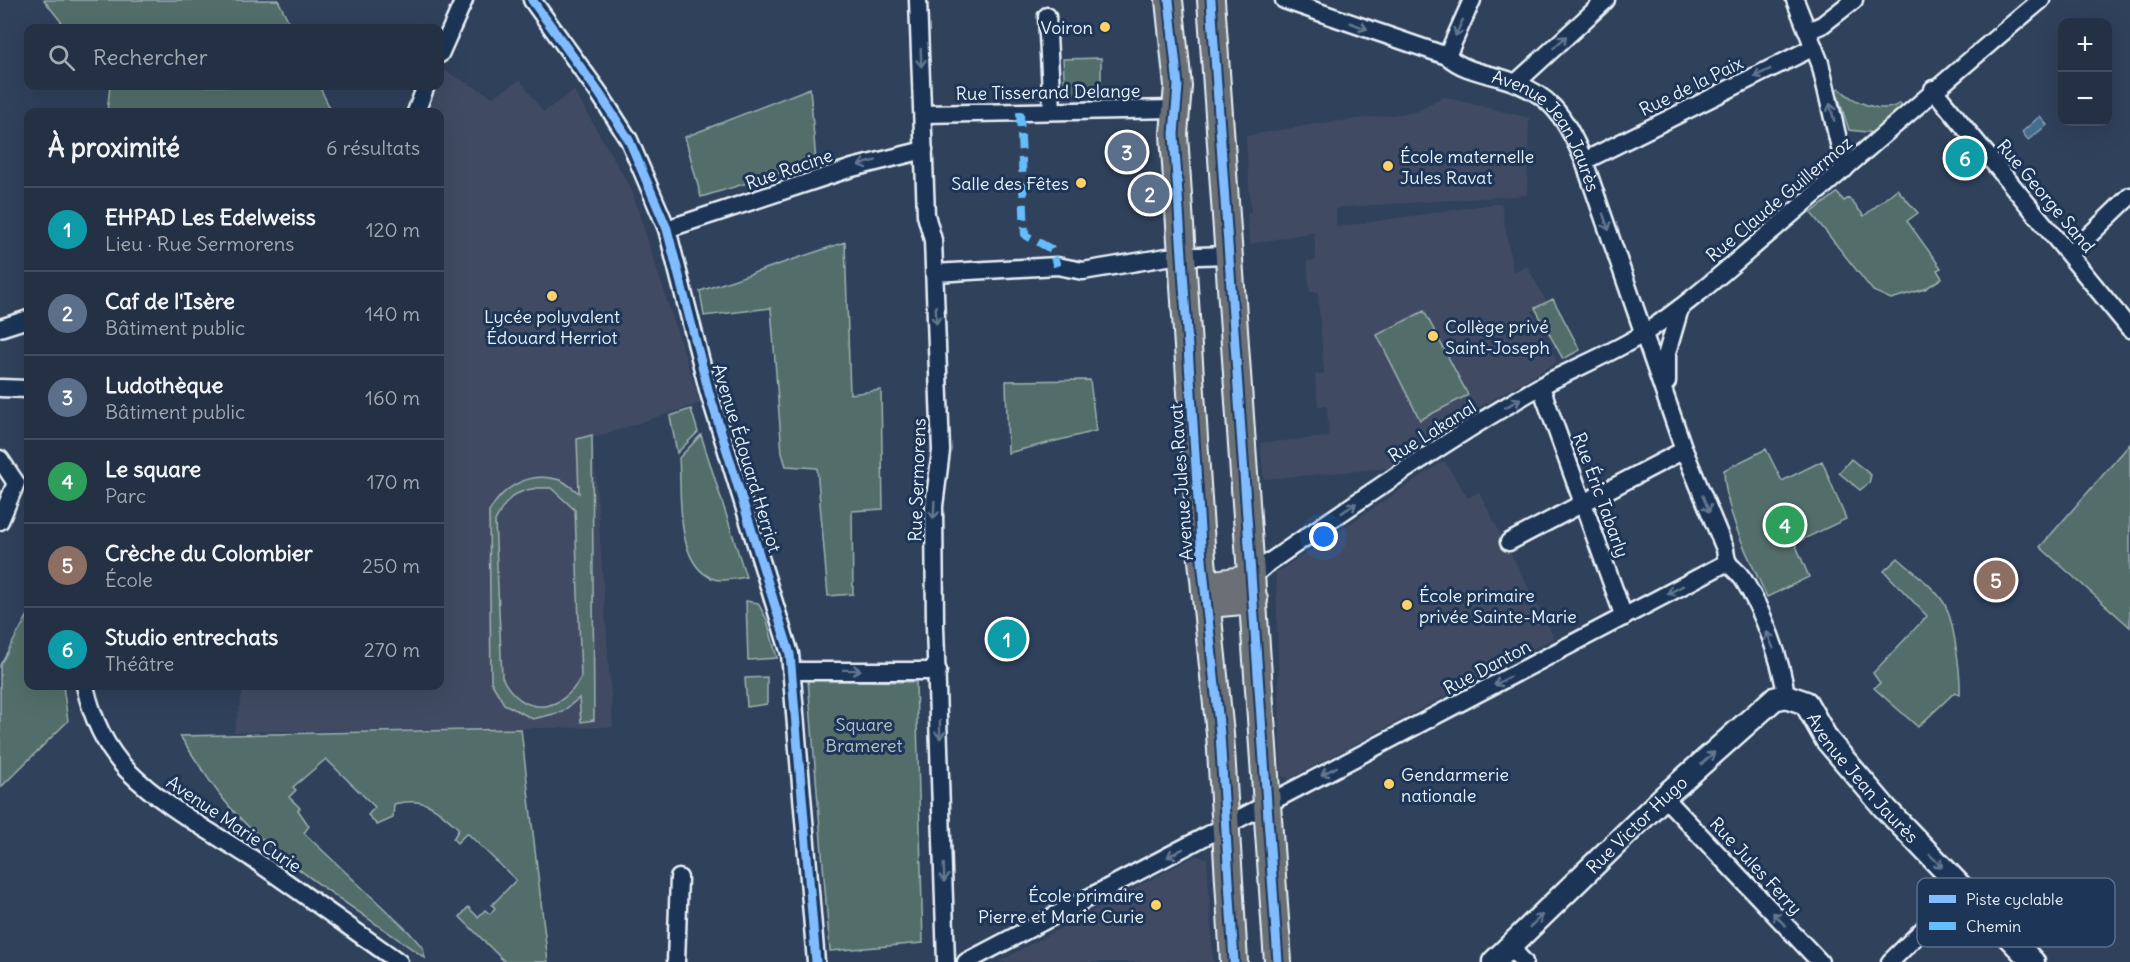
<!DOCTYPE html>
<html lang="fr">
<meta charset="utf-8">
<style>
:root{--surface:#243145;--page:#2c394c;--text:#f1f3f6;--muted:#a3a9b3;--line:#414c5e;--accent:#ea580c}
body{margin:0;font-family:Delius,sans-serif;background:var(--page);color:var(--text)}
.controls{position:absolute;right:18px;top:18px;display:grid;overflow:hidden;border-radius:12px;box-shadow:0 6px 24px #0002}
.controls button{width:54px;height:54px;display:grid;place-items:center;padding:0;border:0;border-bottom:2px solid var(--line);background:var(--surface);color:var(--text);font:30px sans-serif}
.you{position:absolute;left:1324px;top:537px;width:21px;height:21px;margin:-15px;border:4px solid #fff;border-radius:50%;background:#1a73e8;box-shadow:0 0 0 9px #1a73e833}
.badge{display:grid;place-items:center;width:39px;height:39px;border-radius:50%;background:var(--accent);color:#fff;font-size:20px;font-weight:700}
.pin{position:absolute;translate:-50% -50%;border:3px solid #fff;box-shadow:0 2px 6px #0006}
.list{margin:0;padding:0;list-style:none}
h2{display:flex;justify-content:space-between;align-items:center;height:78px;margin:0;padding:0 24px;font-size:26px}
h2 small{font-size:20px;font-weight:400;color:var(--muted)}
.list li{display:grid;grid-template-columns:39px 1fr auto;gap:18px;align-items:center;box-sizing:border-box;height:84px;padding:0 24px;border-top:2px solid var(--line)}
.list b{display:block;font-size:22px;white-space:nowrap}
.list p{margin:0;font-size:20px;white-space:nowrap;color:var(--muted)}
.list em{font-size:20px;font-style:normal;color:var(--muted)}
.icon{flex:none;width:33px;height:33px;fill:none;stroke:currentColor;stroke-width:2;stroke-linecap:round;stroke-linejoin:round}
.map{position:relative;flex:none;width:2130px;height:962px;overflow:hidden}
.search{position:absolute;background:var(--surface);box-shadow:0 6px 24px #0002;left:24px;top:24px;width:420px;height:66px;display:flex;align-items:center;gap:15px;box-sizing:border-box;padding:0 21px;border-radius:12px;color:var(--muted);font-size:22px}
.panel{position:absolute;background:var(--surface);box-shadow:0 6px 24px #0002;left:24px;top:108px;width:420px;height:582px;border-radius:12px}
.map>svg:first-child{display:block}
.built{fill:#414c63}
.green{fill:#536e6b;stroke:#9eb0b2;stroke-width:1.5;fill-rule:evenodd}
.water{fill:#446e8b;stroke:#86a2b7;stroke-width:1.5}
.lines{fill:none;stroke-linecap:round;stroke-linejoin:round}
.street-casing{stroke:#e8f1f8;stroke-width:21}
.secondary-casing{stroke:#e8f1f8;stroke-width:27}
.primary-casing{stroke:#e8f1f8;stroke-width:30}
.street{stroke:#1d3557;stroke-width:16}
.secondary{stroke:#1d3557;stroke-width:22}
.primary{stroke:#6a7074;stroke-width:26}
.quiet{stroke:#66bdfb;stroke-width:8;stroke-dasharray:15 8;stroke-linecap:butt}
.cycleway-casing{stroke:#1d3557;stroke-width:13}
.cycleway{stroke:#80bcff;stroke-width:9}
.oneway{stroke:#64778f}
.poi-dot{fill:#ffd166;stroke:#1d3557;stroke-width:2}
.labels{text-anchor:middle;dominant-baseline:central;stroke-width:6;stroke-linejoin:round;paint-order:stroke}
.poi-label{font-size:18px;fill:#e8f1f8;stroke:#1d3557;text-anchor:start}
.street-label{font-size:18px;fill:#e8f1f8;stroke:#1d3557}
.park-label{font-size:18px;fill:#b4c3c7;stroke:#1d3557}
.key{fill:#1d3557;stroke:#5a6d87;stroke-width:1.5}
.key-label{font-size:16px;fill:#e8f1f8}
</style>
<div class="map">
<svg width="2130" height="962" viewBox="0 0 2130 962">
<rect width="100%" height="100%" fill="#30415c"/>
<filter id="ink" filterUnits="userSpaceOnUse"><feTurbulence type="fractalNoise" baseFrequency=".0167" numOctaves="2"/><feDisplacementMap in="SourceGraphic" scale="12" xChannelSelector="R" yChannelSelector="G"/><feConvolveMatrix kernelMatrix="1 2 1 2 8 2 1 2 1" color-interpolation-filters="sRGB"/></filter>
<g filter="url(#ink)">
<path class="built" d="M443,70l50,27 27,-17 23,32 31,-21 57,98 69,214 -107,35 20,289 -379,5 10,-46h196v-574h-11z
M1444,97l85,21 -2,77 -184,12 -7,2v18l165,-24 12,69 14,-6 20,37 -15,8 25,51 -92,53 -76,53 -125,11 -4,-36 69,-6 -2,-31h-9l-3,-31 9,-2 -6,-81h-8l-3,-31 9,-1 -2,-28 -64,12 -3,-30 4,-1 -5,-77 70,-12 100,-12z
M1444,461l24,37 11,-6 75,146 -265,141 -8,-4 -5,-202z
M1195,856l12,2 6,104h-215z"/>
<path class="green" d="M44,0h234l14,28h-226z
M1101,58v36h-36l-2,-35z
M110,86h209l13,26h-225z
M810,88l6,74 -115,35 -16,-60z
M1839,88c13,13 43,28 61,15l3,4 -28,26 -26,-3 -13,-40z
M1897,189l21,24 -11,8 34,47 -4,2 5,8 -17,11 -34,10 -18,-8 -62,-78 26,-20 7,8 5,-3 15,18z
M845,242l5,152 31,-4 2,119 -31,2 1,83 -25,2 -11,-128 -31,-2 -4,-13 -11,-145 -67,8 -4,-25z
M1553,299l27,51 -17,9 -28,-51z
M1424,311l44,84 -48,25 -43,-85z
M1090,380l6,51 -88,22 -2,-72z
M691,409l7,23 -21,21 -7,-37z
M592,435l2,285 -13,2 -2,-24 -17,14 -29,7 -29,-15 -13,-22 -2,-170c14,-26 41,-41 71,-32 6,2 13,9 19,13l-2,-54zM537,488h14l24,22 6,167c-20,38 -60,40 -79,0l-7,-156c11,-21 18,-30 42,-33z
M701,435l45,142c-9,1 -24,5 -32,2 -40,-14 -32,-86 -35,-121z
M2130,444v183l-90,-80z
M1766,449l16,32 40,-20 24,58 -51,24 14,34 -42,20c-18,-39 -42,-83 -43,-127z
M1851,459l20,16 -2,8 -9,7 -21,-17z
M1898,558c14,13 33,26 44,42 12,15 19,76 18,95l-5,-3 -37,35 -44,-39 6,-5 -7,-10 54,-57 -43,-45z
M746,601l12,2 9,17 10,38 -29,2z
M28,615v71h35l5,35 -68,67v-123z
M767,677v27l-20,3 -2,-29z
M808,680l108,2 7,261 -93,8z
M521,729l27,233h-43l-45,-45 8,-10 10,10 7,-7 5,4 5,-6 -3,-3 24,-25 -49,-47 -10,10 -4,-4 6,-10c-22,-20 -33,-33 -65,-25l-1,14 -16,7 -9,-10 7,-8 -49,-48 -33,28 3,3 -7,7 11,11 -2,2 11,16 -5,7 105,99 14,16 2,10c-61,-44 -138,-90 -189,-144 -22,-24 -38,-51 -56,-78z"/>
<path class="water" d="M2040,116l7,9 -19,15 -6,-8z"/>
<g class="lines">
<defs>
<g id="street">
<path d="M532,0l67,93 30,47 38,89 42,164 81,261 26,308"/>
<path d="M918,0l8,215 7,25 8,211 -7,55 1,120 11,336"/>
<path id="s1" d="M1284,0l163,56c15,13 32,16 51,21 51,14 67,38 86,84l100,289 41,99c2,21 8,15 18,30 19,30 39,82 43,117"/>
<path d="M1795,0l25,63 25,106"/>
<path d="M1047,16l5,95"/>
<path d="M1808,31l14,-6 32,-25"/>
<path d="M440,54l24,-54"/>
<path d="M1447,56l25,-56"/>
<path d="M1517,82l89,-82"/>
<path d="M1933,89l197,240"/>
<path d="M416,112l10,-26"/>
<path d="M923,114l251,-5"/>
<path d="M1584,161l230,-114"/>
<path d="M667,229l185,-61 72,-18"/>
<path d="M2070,254l60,-58"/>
<path d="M935,273l122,-7 26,5 84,-14 62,-2"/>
<path d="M0,328l28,-9"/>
<path d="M1667,382v-29l13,-45"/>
<path d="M1541,387l83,230"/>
<path d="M0,388l28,1"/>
<path d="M0,459l16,24 -16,38"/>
<path d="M1509,542l175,-92"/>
<path d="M1250,579l18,-16c89,-61 178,-123 271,-176 35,-19 74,-34 107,-55 43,-28 82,-64 121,-97 92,-78 181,-157 274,-235"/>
<path d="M793,671h145"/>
<path d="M85,686c7,31 19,60 42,84 35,35 81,60 123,87 50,34 99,70 149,105"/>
<path d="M1664,797l156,165"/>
<path d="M1509,946l15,16"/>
<path d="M676,962l3,-84"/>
<path d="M966,962l760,-399"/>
<path d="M1890,962l74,-73"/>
</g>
<g id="secondary">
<path id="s2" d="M1494,962l170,-165 110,-98 12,-3 20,7 21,37 58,68 148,154"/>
</g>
<path id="primary" d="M1169,0l9,86 -4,48 28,426 18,174 14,228
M1211,0l67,962
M1207,585l43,-6
M1208,604l46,-4"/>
</defs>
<use href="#street" class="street-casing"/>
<use href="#secondary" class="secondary-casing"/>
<use href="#primary" class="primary-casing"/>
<use href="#street" class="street"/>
<use href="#secondary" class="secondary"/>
<use href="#primary" class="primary"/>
<path class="quiet" d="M1020,112l5,123 26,14 6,17"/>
<defs>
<path id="cycleway" d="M532,0l67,93 30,47 38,89 42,164 81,261 26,308
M1169,0l9,86 -4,48 28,426 18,174 14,228
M1211,0l67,962"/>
</defs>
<use href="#cycleway" class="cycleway-casing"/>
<use href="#cycleway" class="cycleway"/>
</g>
<defs><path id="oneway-shaft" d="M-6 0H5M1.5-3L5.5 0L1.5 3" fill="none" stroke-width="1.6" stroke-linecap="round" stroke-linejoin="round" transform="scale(1.5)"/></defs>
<g class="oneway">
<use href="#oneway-shaft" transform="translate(1359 26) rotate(21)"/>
<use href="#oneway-shaft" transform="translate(1459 28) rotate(115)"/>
<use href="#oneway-shaft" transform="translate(1560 42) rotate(-43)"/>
<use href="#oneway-shaft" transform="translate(921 58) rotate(88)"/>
<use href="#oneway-shaft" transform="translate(1762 73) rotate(154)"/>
<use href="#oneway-shaft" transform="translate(1832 112) rotate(-104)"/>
<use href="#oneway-shaft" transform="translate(867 163) rotate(165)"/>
<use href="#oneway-shaft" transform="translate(1606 222) rotate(70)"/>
<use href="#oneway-shaft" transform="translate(936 315) rotate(88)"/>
<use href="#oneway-shaft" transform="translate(1513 403) rotate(-31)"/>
<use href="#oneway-shaft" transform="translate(1706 504) rotate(67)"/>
<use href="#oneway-shaft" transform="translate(1349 508) rotate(-34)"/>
<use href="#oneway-shaft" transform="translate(934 510) rotate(92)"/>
<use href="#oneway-shaft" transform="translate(1675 590) rotate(152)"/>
<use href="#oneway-shaft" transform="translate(1770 640) rotate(-112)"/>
<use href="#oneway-shaft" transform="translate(852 670) rotate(1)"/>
<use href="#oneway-shaft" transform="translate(1502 681) rotate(152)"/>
<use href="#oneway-shaft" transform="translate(940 730) rotate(89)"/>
<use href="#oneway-shaft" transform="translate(1708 758) rotate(-42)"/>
<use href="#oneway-shaft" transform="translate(1329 771) rotate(153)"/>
<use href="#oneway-shaft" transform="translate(1175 853) rotate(153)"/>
<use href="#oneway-shaft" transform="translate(1936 861) rotate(46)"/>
<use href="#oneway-shaft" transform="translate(944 873) rotate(88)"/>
<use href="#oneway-shaft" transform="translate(1779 919) rotate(-133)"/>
<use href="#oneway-shaft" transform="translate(1536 921) rotate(-44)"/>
</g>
</g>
<g class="poi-dot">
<circle cx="1105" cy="27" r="6"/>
<circle cx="1388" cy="166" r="6"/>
<circle cx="1081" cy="183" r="6"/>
<circle cx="552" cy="296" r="6"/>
<circle cx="1433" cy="336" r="6"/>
<circle cx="1407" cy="605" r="6"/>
<circle cx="1389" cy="784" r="6"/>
<circle cx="1156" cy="905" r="6"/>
</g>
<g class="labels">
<g class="poi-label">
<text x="1093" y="27" text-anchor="end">Voiron</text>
<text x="1400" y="156">École maternelle<tspan x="1400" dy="21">Jules Ravat</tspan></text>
<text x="1069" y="183" text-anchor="end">Salle des Fêtes</text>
<text x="552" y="316" text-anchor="middle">Lycée polyvalent<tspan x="552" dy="21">Édouard Herriot</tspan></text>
<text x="1445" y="326">Collège privé<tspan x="1445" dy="21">Saint-Joseph</tspan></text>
<text x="1419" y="595">École primaire<tspan x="1419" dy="21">privée Sainte-Marie</tspan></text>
<text x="1401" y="774">Gendarmerie<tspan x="1401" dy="21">nationale</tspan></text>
<text x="1144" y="895" text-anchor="end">École primaire<tspan x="1144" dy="21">Pierre et Marie Curie</tspan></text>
</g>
<g class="street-label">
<text transform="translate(1691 86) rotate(-26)">Rue de la Paix</text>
<text transform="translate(1048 92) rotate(-1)">Rue Tisserand Delange</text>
<text stroke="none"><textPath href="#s1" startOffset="304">Avenue Jean Jaurès</textPath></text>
<text transform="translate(789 169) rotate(-19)">Rue Racine</text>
<text transform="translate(2046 196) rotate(50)">Rue George Sand</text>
<text transform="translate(1779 199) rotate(-40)">Rue Claude Guillermoz</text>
<text transform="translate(1432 431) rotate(-32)">Rue Lakanal</text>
<text transform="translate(747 458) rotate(73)">Avenue Édouard Herriot</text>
<text transform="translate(917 480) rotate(-88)">Rue Sermorens</text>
<text transform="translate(1181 482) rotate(-94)">Avenue Jules Ravat</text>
<text transform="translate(1601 495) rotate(70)">Rue Éric Tabarly</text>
<text transform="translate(1487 667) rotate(-28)">Rue Danton</text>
<text stroke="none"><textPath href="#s2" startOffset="512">Avenue Jean Jaurès</textPath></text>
<text transform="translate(234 824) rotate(34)">Avenue Marie Curie</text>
<text stroke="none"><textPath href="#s2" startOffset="198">Rue Victor Hugo</textPath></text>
<text transform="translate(1756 866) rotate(47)">Rue Jules Ferry</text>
</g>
<g class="park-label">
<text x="864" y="724">Square<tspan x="864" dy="21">Brameret</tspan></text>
</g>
</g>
<rect x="1917" y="878" width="198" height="69" rx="9" class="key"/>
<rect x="1929" y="895" width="27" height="8" fill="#80bcff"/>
<rect x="1929" y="922" width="27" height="8" fill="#66bdfb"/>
<g class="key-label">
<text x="1966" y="905">Piste cyclable</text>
<text x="1966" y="932">Chemin</text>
</g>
</svg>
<div class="controls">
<button>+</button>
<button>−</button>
</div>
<div class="you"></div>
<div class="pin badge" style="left:1007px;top:639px;background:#0f9aa8">1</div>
<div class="pin badge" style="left:1150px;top:194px;background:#5c6f8a">2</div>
<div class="pin badge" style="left:1127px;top:152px;background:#5c6f8a">3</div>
<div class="pin badge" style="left:1785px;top:525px;background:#2e9e5b">4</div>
<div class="pin badge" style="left:1996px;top:580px;background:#8d6e63">5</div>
<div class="pin badge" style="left:1965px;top:158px;background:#0f9aa8">6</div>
<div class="search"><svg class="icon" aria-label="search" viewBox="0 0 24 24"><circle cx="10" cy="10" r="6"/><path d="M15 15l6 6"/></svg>Rechercher</div>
<section class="panel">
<h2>À proximité<small>6 résultats</small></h2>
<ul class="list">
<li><span class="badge" style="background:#0f9aa8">1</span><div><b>EHPAD Les Edelweiss</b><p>Lieu · Rue Sermorens</p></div><em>120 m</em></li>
<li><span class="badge" style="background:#5c6f8a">2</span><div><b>Caf de l'Isère</b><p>Bâtiment public</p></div><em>140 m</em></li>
<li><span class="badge" style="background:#5c6f8a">3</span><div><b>Ludothèque</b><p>Bâtiment public</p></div><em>160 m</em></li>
<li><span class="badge" style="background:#2e9e5b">4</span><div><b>Le square</b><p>Parc</p></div><em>170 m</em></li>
<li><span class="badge" style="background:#8d6e63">5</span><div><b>Crèche du Colombier</b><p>École</p></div><em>250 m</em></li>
<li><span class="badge" style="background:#0f9aa8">6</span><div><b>Studio entrechats</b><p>Théâtre</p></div><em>270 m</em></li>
</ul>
</section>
</div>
